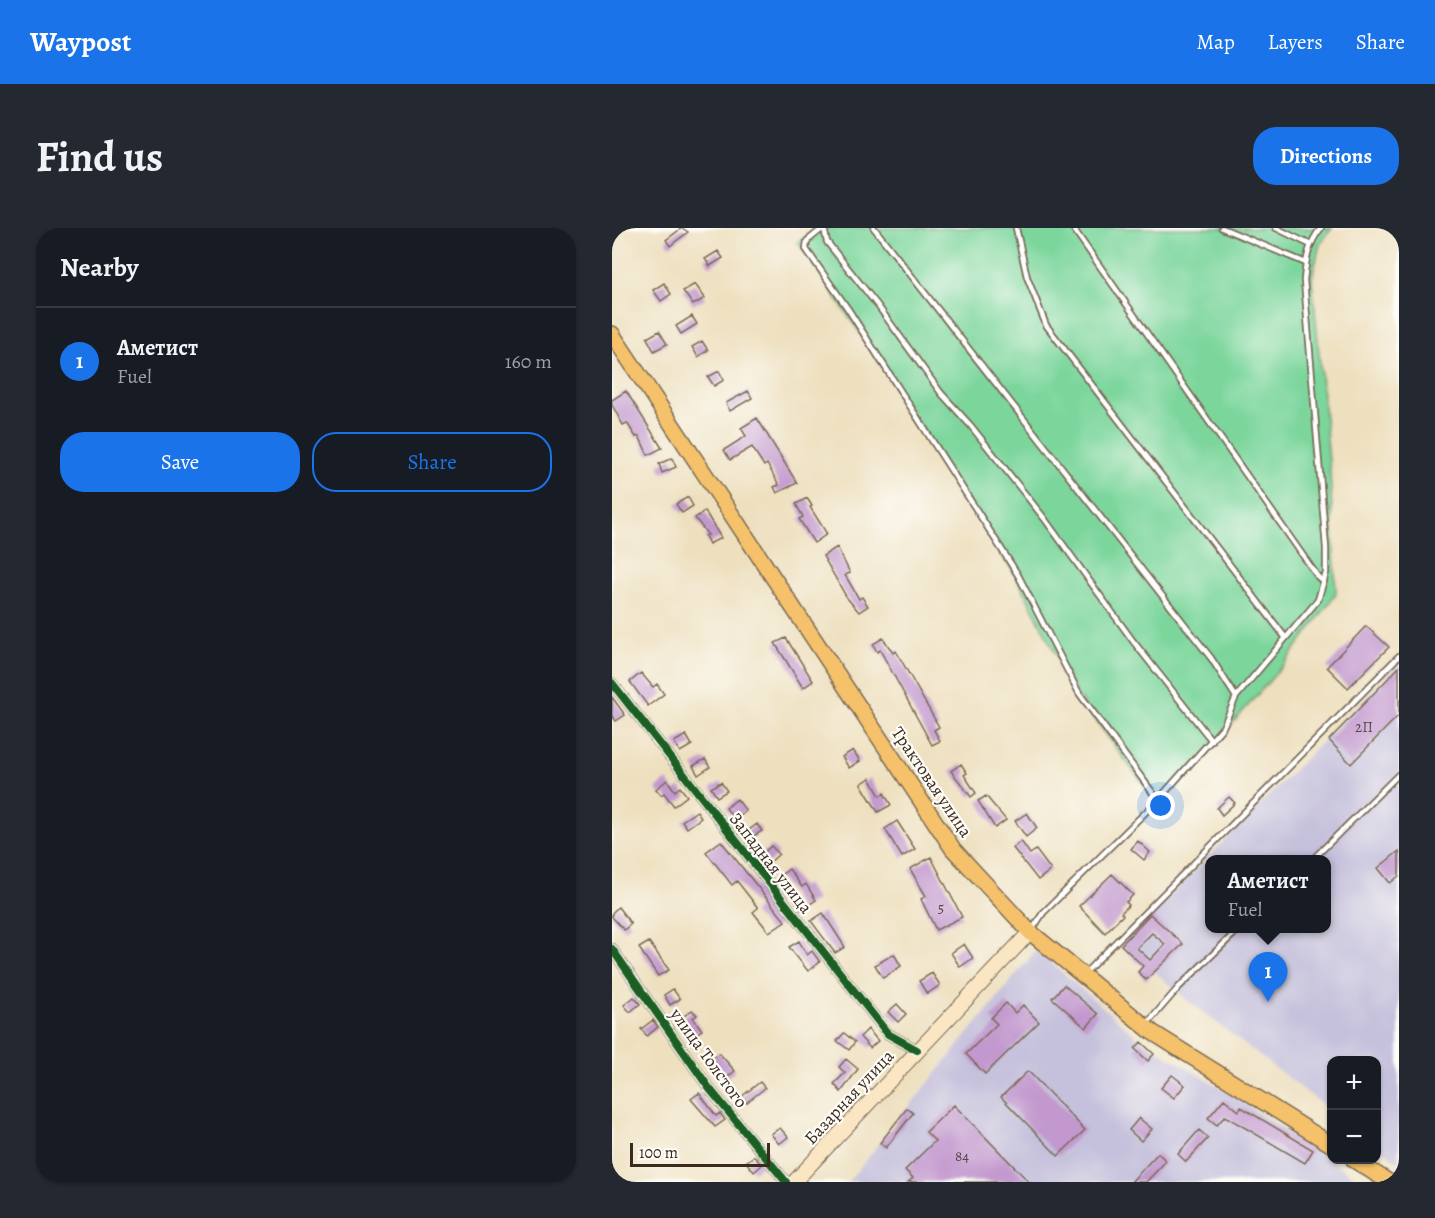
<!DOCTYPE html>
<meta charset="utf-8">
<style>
:root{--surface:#171b24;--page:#242831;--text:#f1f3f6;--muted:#9ea1a6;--line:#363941;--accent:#1a73e8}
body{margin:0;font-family:Alegreya,serif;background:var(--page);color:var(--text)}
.controls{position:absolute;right:18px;bottom:18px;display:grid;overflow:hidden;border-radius:12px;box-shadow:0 2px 4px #0004}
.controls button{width:54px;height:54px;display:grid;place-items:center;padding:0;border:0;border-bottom:2px solid var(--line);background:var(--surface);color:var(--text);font:30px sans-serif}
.scale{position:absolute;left:18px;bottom:15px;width:140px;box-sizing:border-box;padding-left:6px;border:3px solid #3b2a1e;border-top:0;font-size:16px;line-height:21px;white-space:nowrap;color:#3b2a1e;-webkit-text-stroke:4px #fdfcf7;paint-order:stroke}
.you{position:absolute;left:549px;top:578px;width:21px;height:21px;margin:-15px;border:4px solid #fff;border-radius:50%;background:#1a73e8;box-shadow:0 0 0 9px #1a73e833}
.badge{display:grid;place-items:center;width:39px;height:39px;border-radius:50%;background:var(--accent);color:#fff;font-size:20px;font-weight:700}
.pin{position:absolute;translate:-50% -50px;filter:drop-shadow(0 2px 3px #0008)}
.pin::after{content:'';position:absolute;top:32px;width:21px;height:18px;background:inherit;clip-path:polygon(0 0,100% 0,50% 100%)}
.popup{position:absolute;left:593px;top:627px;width:126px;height:78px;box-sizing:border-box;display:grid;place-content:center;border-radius:12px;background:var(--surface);filter:drop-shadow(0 2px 4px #0005);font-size:20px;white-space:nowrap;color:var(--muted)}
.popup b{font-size:22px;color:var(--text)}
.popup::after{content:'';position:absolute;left:50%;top:100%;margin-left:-12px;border:12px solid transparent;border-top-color:var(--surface)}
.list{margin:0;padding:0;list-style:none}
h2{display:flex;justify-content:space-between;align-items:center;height:78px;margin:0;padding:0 24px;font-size:26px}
h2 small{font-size:20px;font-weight:400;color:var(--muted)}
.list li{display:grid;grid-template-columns:39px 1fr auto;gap:18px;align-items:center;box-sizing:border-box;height:108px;padding:0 24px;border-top:2px solid var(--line)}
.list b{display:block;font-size:22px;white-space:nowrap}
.list p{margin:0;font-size:20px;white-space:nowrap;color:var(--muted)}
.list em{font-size:20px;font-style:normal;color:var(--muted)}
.actions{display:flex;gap:12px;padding:18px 24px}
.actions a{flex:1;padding:14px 0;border:2px solid var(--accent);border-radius:24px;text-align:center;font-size:21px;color:var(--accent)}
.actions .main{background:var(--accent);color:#fff}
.map{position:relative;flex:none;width:787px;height:954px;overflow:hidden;border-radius:24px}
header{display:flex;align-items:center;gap:36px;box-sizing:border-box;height:84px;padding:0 30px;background:var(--accent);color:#fff}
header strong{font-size:28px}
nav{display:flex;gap:33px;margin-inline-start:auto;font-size:21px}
.intro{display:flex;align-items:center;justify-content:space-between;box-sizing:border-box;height:144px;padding:0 36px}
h1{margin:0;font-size:42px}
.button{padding:15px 27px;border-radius:24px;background:var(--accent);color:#fff;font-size:21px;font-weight:700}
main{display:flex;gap:36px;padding:0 36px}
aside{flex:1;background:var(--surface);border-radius:24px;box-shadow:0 2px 4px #0004}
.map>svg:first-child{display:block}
.industrial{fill:#c5c0db;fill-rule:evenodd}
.green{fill:#7cd69c;stroke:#5c805d;stroke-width:1.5}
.building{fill:#c298ce;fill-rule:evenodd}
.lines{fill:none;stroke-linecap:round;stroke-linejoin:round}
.lane-casing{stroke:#7a6a56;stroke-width:8}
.street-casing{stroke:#7a6a56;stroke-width:12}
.secondary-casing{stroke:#7a6a56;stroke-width:16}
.primary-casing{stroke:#7a6a56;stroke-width:18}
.lane{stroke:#fff;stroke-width:4.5}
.street{stroke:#fff;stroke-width:9}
.secondary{stroke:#fbe6c4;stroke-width:14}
.primary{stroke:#f5c16b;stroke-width:15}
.cycleway-casing{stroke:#fdfcf7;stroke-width:11}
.cycleway{stroke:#1b5e20;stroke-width:8}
.labels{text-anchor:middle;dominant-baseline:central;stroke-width:4.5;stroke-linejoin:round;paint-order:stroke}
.number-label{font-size:15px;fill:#5d464a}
.street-label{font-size:18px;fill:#3b2a1e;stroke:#fdfcf7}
</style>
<header>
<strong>Waypost</strong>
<nav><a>Map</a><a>Layers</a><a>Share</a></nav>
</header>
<div class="intro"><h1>Find us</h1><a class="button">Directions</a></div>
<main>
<aside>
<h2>Nearby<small></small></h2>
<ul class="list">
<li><span class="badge">1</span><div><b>Аметист</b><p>Fuel</p></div><em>160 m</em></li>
</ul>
<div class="actions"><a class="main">Save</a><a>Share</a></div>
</aside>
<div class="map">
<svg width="787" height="954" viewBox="0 0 787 954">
<rect width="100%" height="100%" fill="#fdfcf7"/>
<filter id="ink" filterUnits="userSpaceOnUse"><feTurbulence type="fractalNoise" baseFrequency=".0167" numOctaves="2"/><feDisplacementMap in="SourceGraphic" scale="12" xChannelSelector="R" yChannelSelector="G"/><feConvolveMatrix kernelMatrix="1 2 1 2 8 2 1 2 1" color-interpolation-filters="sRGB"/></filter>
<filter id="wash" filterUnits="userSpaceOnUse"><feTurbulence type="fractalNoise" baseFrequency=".008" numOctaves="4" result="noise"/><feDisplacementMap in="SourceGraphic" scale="24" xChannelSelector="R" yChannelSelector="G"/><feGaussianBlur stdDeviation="1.35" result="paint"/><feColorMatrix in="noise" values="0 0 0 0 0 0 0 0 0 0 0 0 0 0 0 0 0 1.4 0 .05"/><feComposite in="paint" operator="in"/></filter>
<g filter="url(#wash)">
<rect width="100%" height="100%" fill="#eee0bf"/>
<path class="industrial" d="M787,436v499l-22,-18 -1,-85h-44l-1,51 -144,-111 -41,-36 -10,-1 -15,-18zM598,632h116v68h-116z
M424,722l106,91 79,47 142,94h-515z"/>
<path class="green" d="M206,0h514l-12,16 -8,34 18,194 6,122 -52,70 -124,143 -83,-112 -61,-119 -147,-230 -71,-104z"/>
<g id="blocks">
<path class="building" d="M70,0l6,4 -18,14 -4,-6z
M106,23l5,7 -13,8 -5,-7z
M52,55l7,11 -10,7 -8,-11z
M83,56l10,14 -12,7 -10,-14z
M80,88l5,8 -16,10 -5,-8z
M47,103l8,13 -13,7 -7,-13z
M90,113l6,9 -10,7 -6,-10z
M107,143l5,9 -10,6 -6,-9z
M14,163l36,57 -14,7 -9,-19 -3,1 -9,-14 -4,2 -11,-20v-5z
M136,163l4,7 -22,13 -4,-8z
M145,190l40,65 -20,10 -3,-6 5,-2 -12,-21 -3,2 -12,-19 -22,13 -6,-10 22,-14 -5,-8z
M60,230l4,9 -14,6 -3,-9z
M76,269l5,9 -11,7 -6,-9z
M195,270l5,8 -2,1 17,27 -13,9 -15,-24 4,-2 -7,-13z
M93,283l16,27 -12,6 -4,-8 3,-1 -13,-17z
M225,319l13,26 -5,2 14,24 3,-2 6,9 -9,6 -12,-14 -24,-42z
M754,398l23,21 -41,41 -21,-21z
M174,410l27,43 -10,7 -28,-45z
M271,410l10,15 3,-2 43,76 -5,3 6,11 -8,4 -52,-95 -3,2 -4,-8z
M787,439v48l-48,49 -22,-24z
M29,445l12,14 4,-3 7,10 -16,12 -18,-24z
M0,469l13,18 -9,6 -4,-5z
M74,507l6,10 -12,7 -6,-10z
M241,522l7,11 -11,7 -7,-11z
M93,531l5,8 -12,8 -5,-9z
M349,536l6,9 -3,2 12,18 -5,4 -20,-26z
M258,550l10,18 4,-3 7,12 -13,7 -17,-28z
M55,552l8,11 5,-4 7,9 -13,10 -10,-13 -3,2 -5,-6z
M109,554l6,9 -10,6 -6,-9z
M374,568l20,24 -11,8 -17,-27z
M617,569l6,6 -13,12 -5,-7z
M125,571l9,12 -12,8 -8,-11z
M85,583l4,7 -14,10 -5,-7z
M415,585l10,15 -11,9 -11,-16z
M285,593l18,28 -13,8 -17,-28z
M145,596l5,7 -13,8 -4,-6z
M109,613l64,80 -16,11 -16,-20 5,-4 -21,-27 -5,4 -26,-33z
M409,613l9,13 6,-4 15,20 -13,10 -25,-32z
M526,613l12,11 -6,8 -13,-11z
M159,618l8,8 -10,9 -8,-8z
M787,623v25l-9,7 -12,-15z
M319,629l31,60 -26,13 -15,-31 5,-3 -16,-27z
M177,641l13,18 4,-3 10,16 -15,10 -15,-25 -8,-8z
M500,646l21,21 -7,7 3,3 -8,8 2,2 -18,18 -26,-27z
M6,679l13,17 -7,6 -12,-13v-4z
M211,685l22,34 -10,6 -24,-32z
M538,686l33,30 -37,36 -8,-8 5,-6 -22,-21zM540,705l13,11 -15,16 -13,-12z
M187,713l8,14 5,-4 8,11 -12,9 -19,-24z
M37,714l20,28 -11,6 -19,-28z
M352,716l9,14 -13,9 -9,-14z
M282,726l7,12 -18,12 -8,-13z
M320,745l8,12 -13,9 -8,-13z
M452,757l34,29 -12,14 -34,-30z
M61,761l7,10 -10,6 -6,-10z
M22,769l6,7 -10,8 -6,-7z
M394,775l9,10 8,-8 16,17 -54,52 -19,-20 31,-30 -6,-6z
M285,776l9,10 -8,8 -10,-10z
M80,782l5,5 -4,3 9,12 -9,6 -13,-17z
M41,792l5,7 -11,9 -6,-7z
M256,801l10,12 -8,7 -10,-11z
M232,805l11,9 -6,8 -12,-9z
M529,814l13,12 -6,7 -13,-12z
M107,825l16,18 -10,8 -14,-20z
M234,831l12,10 -17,23 -7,-8 11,-11 -6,-6z
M416,843l57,59 -27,26 -57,-59z
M560,847l13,10 -11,13 -13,-10z
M148,854l5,6 -19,15 -5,-6z
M87,865l17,23 4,-3 5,7 -10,7 -24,-28z
M612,871l15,12 2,-4 72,43 -8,13 -80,-47 -8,9 -9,-7z
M342,877l75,77h-121l5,-4 -8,-8 30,-29 -9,-9z
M295,880l6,5 -27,35 -6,-5z
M527,890l13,11 -11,12 -12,-11z
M168,900l8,9 -9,7 -8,-10z
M587,902l9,8 -22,24 -8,-8z
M546,925l8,8 -20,21h-15z
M142,928l8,9 -8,7 -8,-10z"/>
</g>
</g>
<g filter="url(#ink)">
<use href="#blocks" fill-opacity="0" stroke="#7a6a56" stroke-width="1.5"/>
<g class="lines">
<defs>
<path id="lane" d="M212,0l3,14 51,64 63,87 30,33 73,92 89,123 79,100
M262,0l337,430 25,39
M404,0l11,49 19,48 239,312
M461,0l245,349 6,5
M610,0l84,35
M664,0l35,17
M210,1l-15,12 -1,8 42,60 170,266 61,118 79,107
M700,632l87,-86
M420,702l11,-17 115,-113 65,-73 13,-30 82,-97 8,-27v-25l-22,-268c2,-20 4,-36 17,-52
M472,746l315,-318
M534,797l33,-38 61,-59"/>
<path id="street" d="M0,455l276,351 29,16
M0,721l97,139 77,94"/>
<path id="secondary" d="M182,954l236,-250"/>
<path id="primary" d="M0,106l341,515 77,83 122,100 180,113
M742,932l35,22"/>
</defs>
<use href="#lane" class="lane-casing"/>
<use href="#street" class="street-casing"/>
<use href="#secondary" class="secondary-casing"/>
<use href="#primary" class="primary-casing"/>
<use href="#lane" class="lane"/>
<use href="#street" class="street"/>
<use href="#secondary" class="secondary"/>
<use href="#primary" class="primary"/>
<defs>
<path id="cycleway" d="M0,455l276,351 29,16
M0,721l97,139 77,94"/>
</defs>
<use href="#cycleway" class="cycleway-casing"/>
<use href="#cycleway" class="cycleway"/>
</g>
</g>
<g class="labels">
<g class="number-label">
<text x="752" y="499">2П</text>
<text x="329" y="680">5</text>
<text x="350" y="928">84</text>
</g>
<g class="street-label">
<text transform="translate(320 554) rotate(56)">Трактовая улица</text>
<text transform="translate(159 635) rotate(52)">Западная улица</text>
<text transform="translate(97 830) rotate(54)">улица Толстого</text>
<text transform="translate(237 869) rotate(-47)">Базарная улица</text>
</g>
</g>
</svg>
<div class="controls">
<button>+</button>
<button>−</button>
</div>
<div class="scale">100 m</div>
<div class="you"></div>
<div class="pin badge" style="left:656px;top:774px">1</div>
<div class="popup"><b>Аметист</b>Fuel</div>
</div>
</main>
